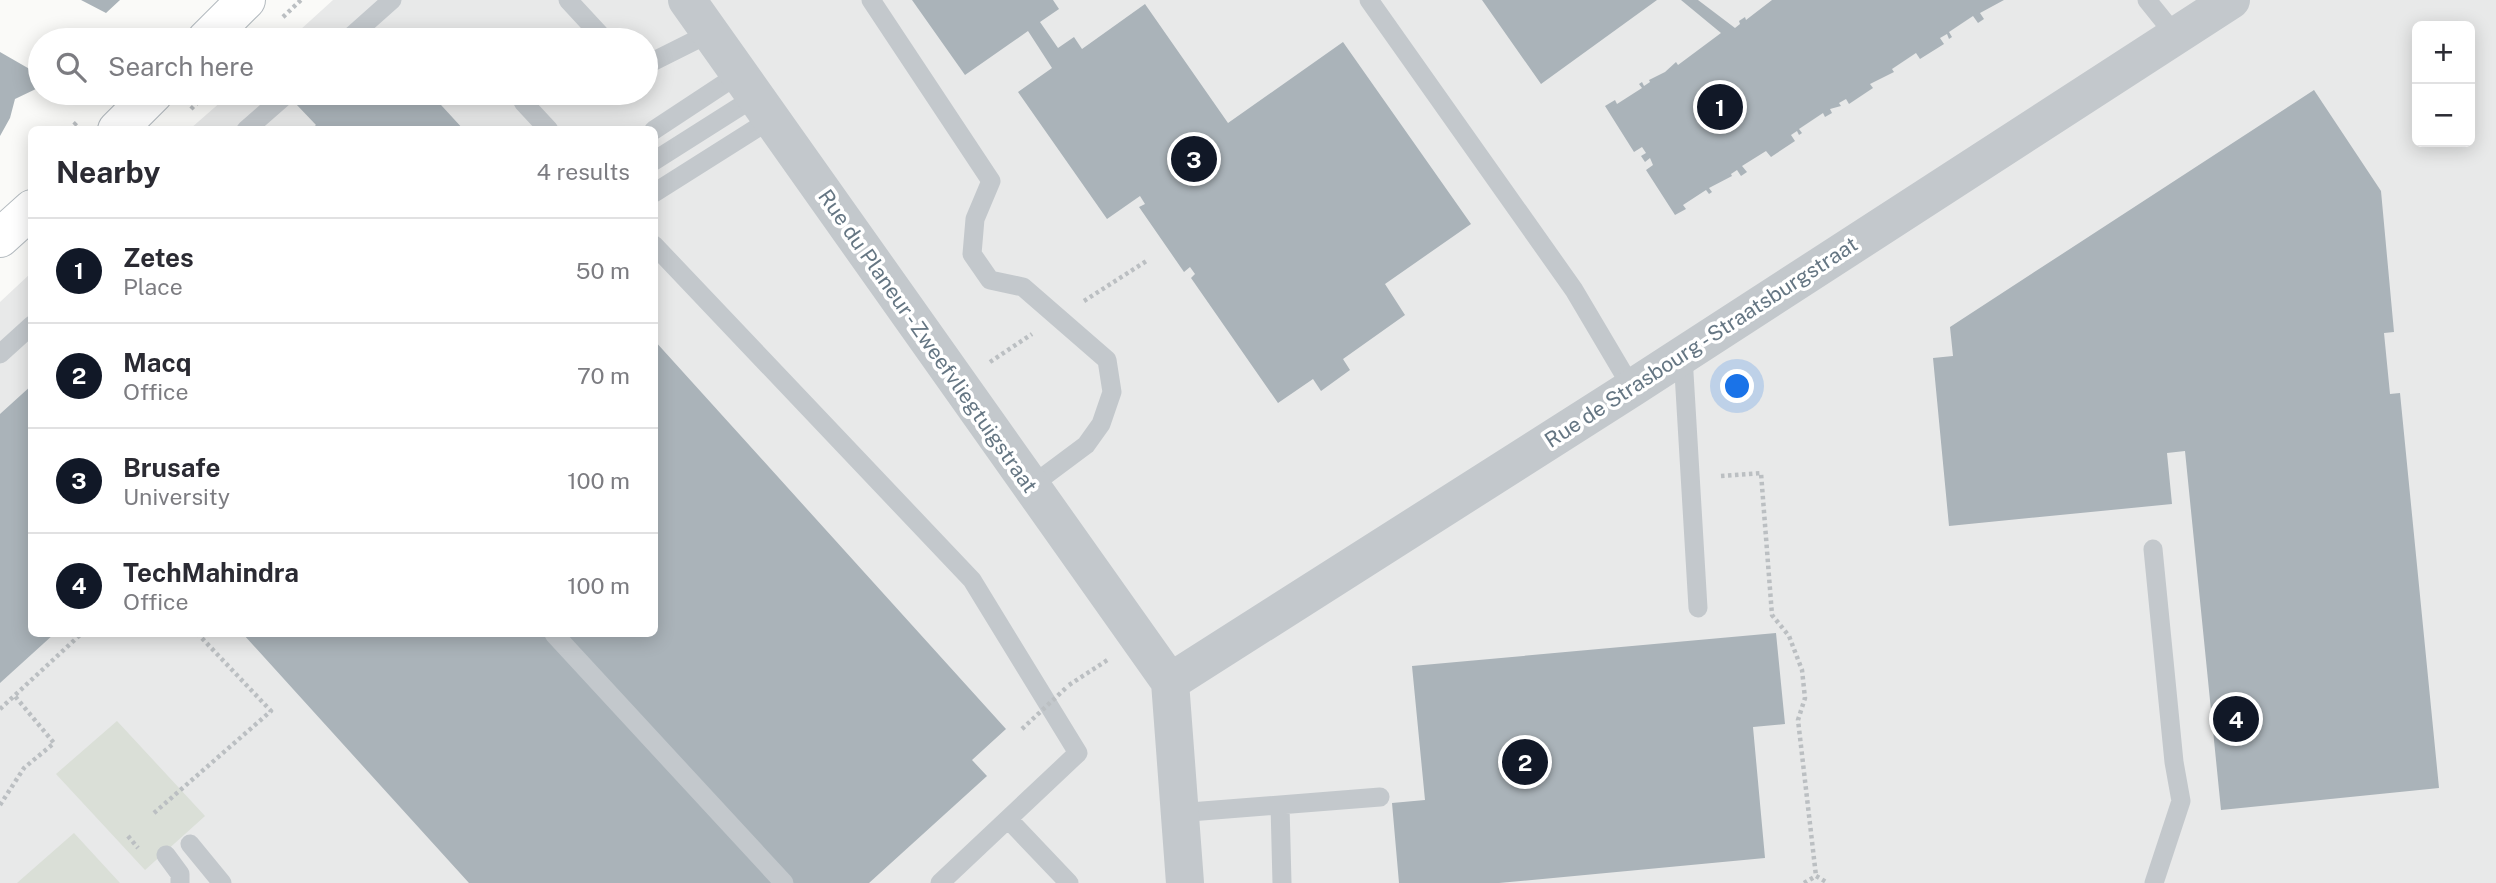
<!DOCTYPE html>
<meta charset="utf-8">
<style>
:root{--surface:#fff;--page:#f2f2f3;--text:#2b2b33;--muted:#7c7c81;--line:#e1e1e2;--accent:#111827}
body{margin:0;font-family:"Public Sans",sans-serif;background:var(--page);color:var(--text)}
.controls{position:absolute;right:21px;top:21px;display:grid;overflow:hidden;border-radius:10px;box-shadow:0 4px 18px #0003}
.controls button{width:63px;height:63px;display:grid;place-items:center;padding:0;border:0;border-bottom:2px solid var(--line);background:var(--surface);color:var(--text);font:35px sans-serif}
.you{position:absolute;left:1738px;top:387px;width:24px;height:24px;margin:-18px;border:5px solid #fff;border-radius:50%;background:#1a73e8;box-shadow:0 0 0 10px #1a73e833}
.badge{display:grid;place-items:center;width:46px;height:46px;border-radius:50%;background:var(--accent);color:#fff;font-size:23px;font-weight:700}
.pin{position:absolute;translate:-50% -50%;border:4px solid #fff;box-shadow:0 2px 7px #0006}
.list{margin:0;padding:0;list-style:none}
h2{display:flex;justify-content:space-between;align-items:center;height:91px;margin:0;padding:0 28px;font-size:30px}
h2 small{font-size:23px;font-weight:400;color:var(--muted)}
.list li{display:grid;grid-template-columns:46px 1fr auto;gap:21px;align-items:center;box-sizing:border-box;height:105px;padding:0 28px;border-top:2px solid var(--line)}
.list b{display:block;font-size:26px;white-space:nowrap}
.list p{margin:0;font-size:23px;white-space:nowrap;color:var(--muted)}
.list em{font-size:23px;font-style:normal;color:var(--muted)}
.icon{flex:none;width:38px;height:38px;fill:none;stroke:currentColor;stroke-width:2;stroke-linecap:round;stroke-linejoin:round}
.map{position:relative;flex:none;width:2496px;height:883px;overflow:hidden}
.search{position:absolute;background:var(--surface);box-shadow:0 4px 18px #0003;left:28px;top:28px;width:630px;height:77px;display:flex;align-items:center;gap:18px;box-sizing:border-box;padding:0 24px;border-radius:38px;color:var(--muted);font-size:26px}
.panel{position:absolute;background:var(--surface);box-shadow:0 4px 18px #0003;left:28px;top:126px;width:630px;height:511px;border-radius:10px}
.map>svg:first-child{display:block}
.built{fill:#e8e9e9;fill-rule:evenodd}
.garden{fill:#dadfd7}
.building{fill:#aab3b9}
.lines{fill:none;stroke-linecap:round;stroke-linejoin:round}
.secondary-casing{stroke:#b3babf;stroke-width:40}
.path{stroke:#bbbfc2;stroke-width:4.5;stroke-dasharray:3.5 3.5;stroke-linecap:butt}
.service{stroke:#c3c8cc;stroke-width:19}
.minor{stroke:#c3c8cc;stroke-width:38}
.secondary{stroke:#fff;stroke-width:38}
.path-bridge{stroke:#bbbfc2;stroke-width:4.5;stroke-dasharray:3.5 3.5;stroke-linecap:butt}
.labels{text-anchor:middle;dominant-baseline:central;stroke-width:7;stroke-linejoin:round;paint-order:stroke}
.street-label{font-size:21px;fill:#657683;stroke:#fff}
</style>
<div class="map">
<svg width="2496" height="883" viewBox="0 0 2496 883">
<rect width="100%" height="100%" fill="#fafaf8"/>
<path class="built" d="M333,0h2163v883h-2496v-581l31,-29 1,361h622v-504l-464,-1 41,-36h415v-53h-357zM2417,26h53v116h-53z"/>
<path class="garden" d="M117,721l88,95 -60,54 -89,-96z
M74,833l46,50h-103z"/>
<path class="building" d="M81,0h39l-14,13z
M912,0h141l6,9 -19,13 18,26 16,-11 8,12 63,-45 83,119 115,-81 128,182 -86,60 20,31 -62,44 7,11 -29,21 -8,-12 -35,24 -87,-125 4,-4 -5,-7 -6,5 -45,-65 6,-3 -5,-8 -33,23 -89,-127 34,-24 -24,-37 -63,44z
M1482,0h175l-116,84z
M1681,0h17l37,28 5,-4 -1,-3 6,-4 1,3 26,-20h232l-24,13 4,6 -6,4 -5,-7 -24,16 3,5 -3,2 -2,-5 -7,4 4,6 -24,15 -4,-6 -24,16 2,3 -24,12 3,4 -24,16 -3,-5 -7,4 2,3 -11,3 2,4 -7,4 -2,-4 -24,16 3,4 -3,2 -2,-4 -6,4 4,6 -24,16 -5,-6 -24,15 5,6 -6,4 -4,-6 -6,4 1,2 -23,12 3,4 -3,2 -3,-4 -23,15 3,4 -11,6 -29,-45 7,-5 -3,-7 -5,4 -4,-6 5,-3 -4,-6 -8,5 -29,-46 10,-6 2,4 25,-16 -3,-4 3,-2 2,4 6,-4 -1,-2 16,-8 11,-10 2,3 43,-32z
M375,31l8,9h-18z
M0,52l40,23v12l-25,12 -5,19 -10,18z
M2314,90l67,101 13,141 -10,1 6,61 10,-1 39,395 -218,22 -36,-359 -18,2 5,51 -223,22 -16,-168 20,-2 -3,-29z
M307,93h123l34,37h-154l6,-5 -20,-21z
M654,340l352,389 -34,31 15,16 -118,107h-400l-226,-249h411z
M32,385v249h22l-54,49v-269z
M1776,633l9,91 -32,3 12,131 -266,25h-100l-7,-80 33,-3 -13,-134z"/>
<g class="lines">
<defs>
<path id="secondary" d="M206,40l40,-40
M117,130l37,-37
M0,238l32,-29"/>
</defs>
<use href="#secondary" class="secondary-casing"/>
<path class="path" d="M283,17l18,-17
M191,109l16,-16
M69,130l8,-8
M1084,301l64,-41
M990,362l42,-28
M1721,476l40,-3 11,142 17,21 13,34 3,28 -7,22 18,156
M1069,685l40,-26
M0,709l81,-75
M0,805l24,-37 30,-25 -40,-48
M154,813l117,-102 -73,-77
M128,836l10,12
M1804,883l12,-7 12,7"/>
<path class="service" d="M568,0l37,40
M871,0l120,181 -16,38 -3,35 18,26 33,7 84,73 5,32 -11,32 -15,21 -55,41
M1369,0l205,290 58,98
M2147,0l29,36
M347,40l45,-40
M646,65l64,-32
M523,102l26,28
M246,130l42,-37
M654,130l85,-56
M654,161l101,-64
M654,193l117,-74
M654,245l318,335 106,173 -138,130
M0,354l32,-29
M1683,356l15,252
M2153,549l21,213 7,39 -27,82
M554,634l230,249
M1280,805l2,78
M1177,813l203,-16
M1008,819l61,64
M190,844l32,39
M166,855l14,19v9"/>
<path class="minor" d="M687,0l483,682 15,201
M1170,682l462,-294 599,-388"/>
<use href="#secondary" class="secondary"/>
<path class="path-bridge" d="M1022,729l46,-43"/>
</g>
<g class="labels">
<g class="street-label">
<text transform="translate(928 341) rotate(55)">Rue du Planeur - Zweefvliegtuigstraat</text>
<text transform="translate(1701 342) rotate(-33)">Rue de Strasbourg - Straatsburgstraat</text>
</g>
</g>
</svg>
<div class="controls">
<button>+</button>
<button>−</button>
</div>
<div class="you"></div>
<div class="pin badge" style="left:1720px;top:107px">1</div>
<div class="pin badge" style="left:1525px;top:762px">2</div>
<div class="pin badge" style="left:1194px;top:159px">3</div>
<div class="pin badge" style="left:2236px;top:719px">4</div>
<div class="search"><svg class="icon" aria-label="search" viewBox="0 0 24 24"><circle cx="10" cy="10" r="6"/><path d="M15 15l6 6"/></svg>Search here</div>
<section class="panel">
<h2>Nearby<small>4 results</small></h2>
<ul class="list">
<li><span class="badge">1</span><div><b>Zetes</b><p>Place</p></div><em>50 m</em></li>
<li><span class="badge">2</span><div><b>Macq</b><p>Office</p></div><em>70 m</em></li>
<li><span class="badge">3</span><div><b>Brusafe</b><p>University</p></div><em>100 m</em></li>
<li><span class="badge">4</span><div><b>TechMahindra</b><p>Office</p></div><em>100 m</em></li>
</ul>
</section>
</div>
